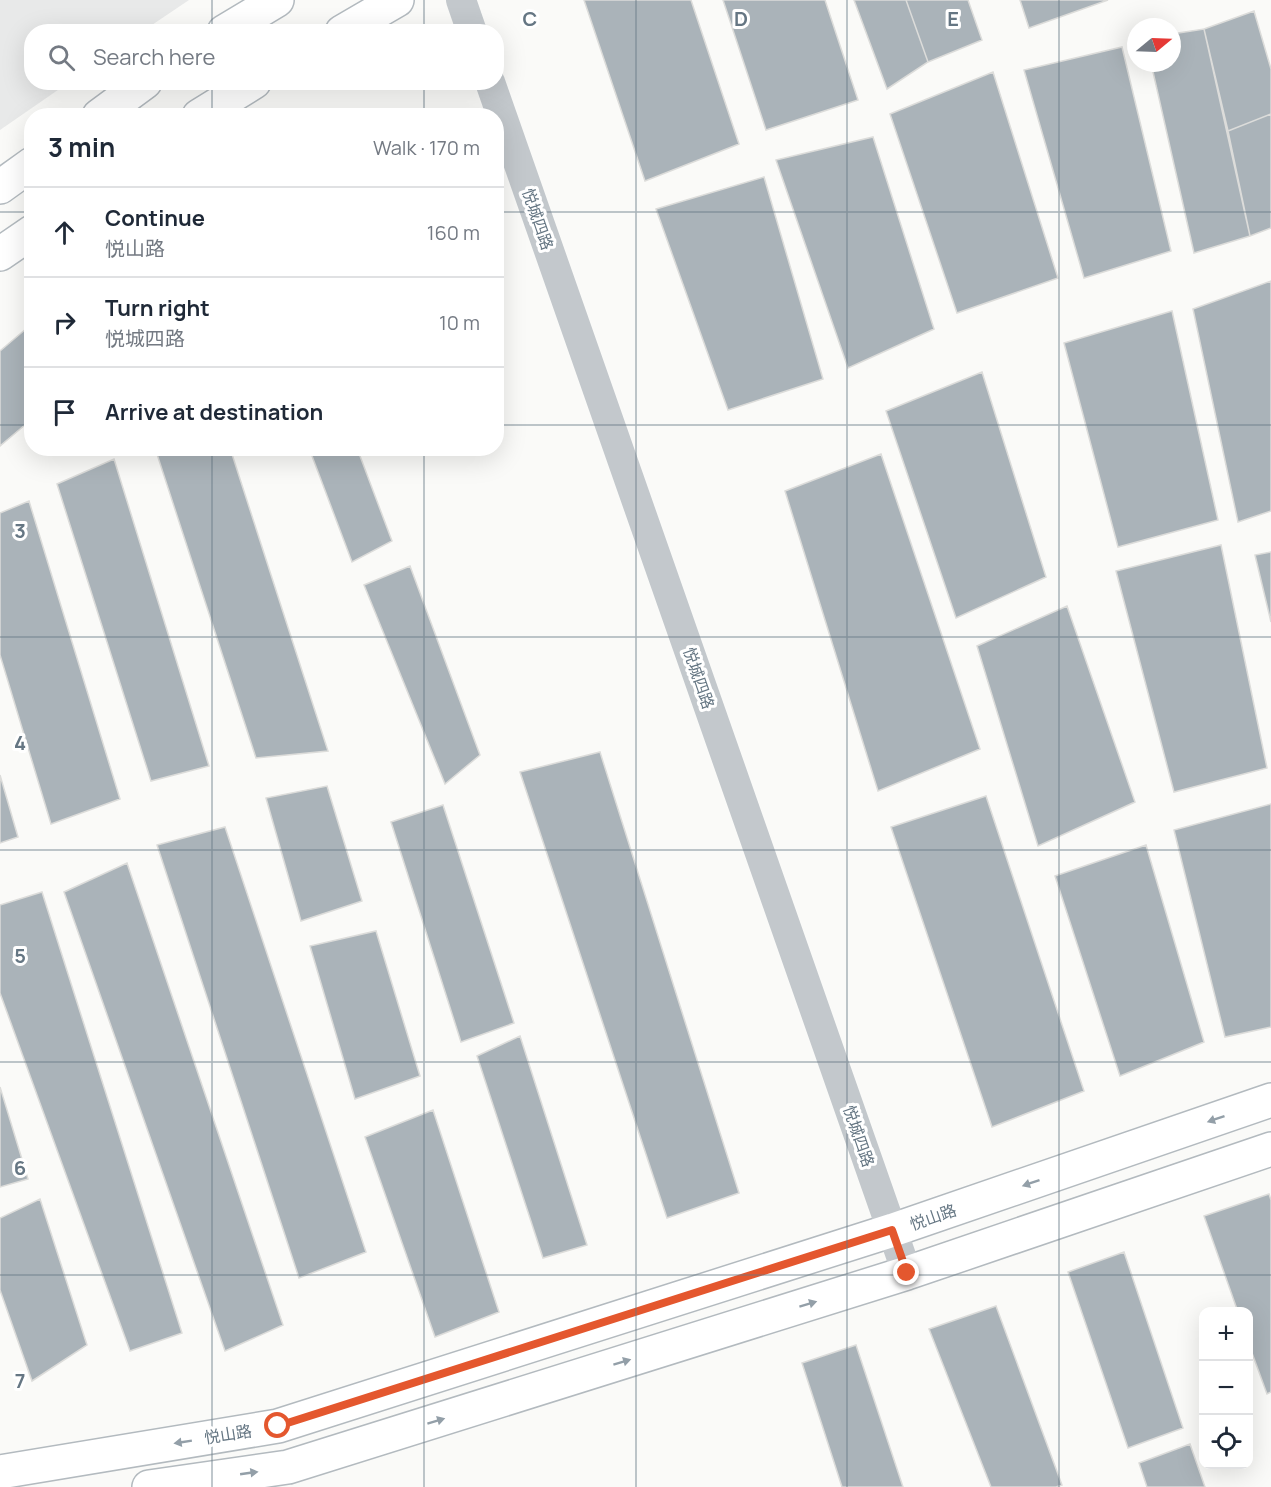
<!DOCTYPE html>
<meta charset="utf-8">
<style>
:root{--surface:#fff;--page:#f2f2f3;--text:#1f2937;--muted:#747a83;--line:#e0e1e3}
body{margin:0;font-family:Manrope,"Noto Sans SC",sans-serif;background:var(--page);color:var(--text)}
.controls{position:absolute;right:18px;bottom:18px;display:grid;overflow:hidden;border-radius:12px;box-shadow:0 6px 24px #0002}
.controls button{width:54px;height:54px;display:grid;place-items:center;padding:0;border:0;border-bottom:2px solid var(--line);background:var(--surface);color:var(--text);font:30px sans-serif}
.compass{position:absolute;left:1127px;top:18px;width:54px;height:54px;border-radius:50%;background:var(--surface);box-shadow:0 6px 24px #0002;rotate:71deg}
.stop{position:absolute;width:18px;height:18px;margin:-14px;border:4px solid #e4572e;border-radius:50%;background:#fff}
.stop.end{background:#e4572e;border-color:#fff;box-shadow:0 2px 6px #0008}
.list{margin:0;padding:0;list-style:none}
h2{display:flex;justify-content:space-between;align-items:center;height:78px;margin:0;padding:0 24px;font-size:26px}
h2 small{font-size:20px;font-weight:400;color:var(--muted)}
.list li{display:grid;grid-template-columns:39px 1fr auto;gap:18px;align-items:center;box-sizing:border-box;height:90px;padding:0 24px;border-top:2px solid var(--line)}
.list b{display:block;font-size:22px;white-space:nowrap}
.list p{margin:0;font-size:20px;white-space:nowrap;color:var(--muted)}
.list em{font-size:20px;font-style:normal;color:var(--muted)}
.icon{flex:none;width:33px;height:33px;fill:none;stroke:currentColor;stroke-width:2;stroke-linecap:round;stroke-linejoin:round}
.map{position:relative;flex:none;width:1271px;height:1487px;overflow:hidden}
.search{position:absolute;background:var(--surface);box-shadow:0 6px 24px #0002;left:24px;top:24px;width:480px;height:66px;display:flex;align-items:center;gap:15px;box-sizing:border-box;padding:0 21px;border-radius:24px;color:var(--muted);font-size:22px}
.panel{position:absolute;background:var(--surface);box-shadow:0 6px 24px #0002;left:24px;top:108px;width:480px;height:348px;border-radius:24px}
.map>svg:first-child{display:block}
.built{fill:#e8e9e9}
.building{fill:#aab3b9;stroke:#dcdcda;stroke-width:1.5}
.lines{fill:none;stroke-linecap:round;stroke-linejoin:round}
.secondary-casing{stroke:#b3babf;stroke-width:36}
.tertiary{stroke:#c3c8cc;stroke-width:30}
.secondary{stroke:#fff;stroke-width:33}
.oneway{fill:#939fa8}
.route{stroke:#e4572e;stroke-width:8}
.grid{fill:none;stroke:#657683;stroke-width:1.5;stroke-opacity:0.55}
.labels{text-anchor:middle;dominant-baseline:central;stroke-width:6;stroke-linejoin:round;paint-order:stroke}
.street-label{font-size:16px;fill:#657683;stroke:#fff}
.grid-label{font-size:20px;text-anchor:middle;font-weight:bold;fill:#657683;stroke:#fff;stroke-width:6;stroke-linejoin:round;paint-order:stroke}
</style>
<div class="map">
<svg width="1271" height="1487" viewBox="0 0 1271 1487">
<rect width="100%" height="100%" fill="#fafaf8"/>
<path class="built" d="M0,0h189l-46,31 -111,1v50l36,1 -68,47z"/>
<path class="building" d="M584,0h107l48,144 -94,37z
M723,0h102l33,100 -92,30z
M854,0h52l22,62 -41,27z
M906,0h62l14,40 -54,22z
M1020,0h88l-79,28z
M1254,11l17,58v45l-43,17 -24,-102z
M1204,29l46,207 -56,17 -43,-190h21v-29z
M1122,47l49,204 -87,27 -60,-208z
M993,72l65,206 -101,35 -67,-199z
M1271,114v114l-21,8 -22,-105z
M873,137l61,192 -86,39 -72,-208z
M764,177l59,202 -95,31 -72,-201z
M1271,281v230l-33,11 -45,-213z
M1172,311l46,209 -100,27 -54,-204z
M27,328l5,6v85l-32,27v-95z
M982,372l64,205 -90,41 -70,-207z
M155,448h75l98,303 -72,7z
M309,448h48l35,93 -40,21z
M881,454l99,295 -102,42 -93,-300z
M114,459l95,307 -58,15 -94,-297z
M29,501l91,298 -69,25 -51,-169v-142z
M1221,545l46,223 -93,24 -58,-221z
M1271,552v70l-16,-67z
M410,566l70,189 -35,29 -81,-199z
M1067,606l68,196 -97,44 -61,-200z
M600,752l139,441 -72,25 -147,-446z
M0,775l18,62 -18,6z
M327,786l35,115 -61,20 -35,-123z
M986,796l98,295 -92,36 -101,-300z
M1271,804v223l-46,10 -51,-207z
M443,805l71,218 -53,19 -70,-220z
M225,827l141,425 -67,26 -142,-433z
M1146,845l58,197 -84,34 -65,-200z
M127,863l156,462 -58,26 -161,-459z
M42,892l140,441 -52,18 -130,-358v-88z
M376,931l44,145 -65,23 -45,-153z
M520,1036l67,209 -44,13 -66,-202z
M0,1087l28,92 -28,8z
M433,1110l66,202 -64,25 -70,-200z
M1269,1194l2,6v192l-4,2 -19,-52v-30h-10l-34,-96z
M40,1199l47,146 -55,36 -32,-91v-72z
M1124,1252l59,176 -55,20 -60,-176z
M996,1306l66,179 -6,2h-65l-62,-158z
M856,1345l47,142h-61l-40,-124z
M1190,1444l15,43h-58l-8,-24z"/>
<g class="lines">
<defs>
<path id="secondary" d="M224,32l53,-32
M342,32l55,-32
M99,116l46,-34
M199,116l55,-34
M0,187l32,-23
M0,254l32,-22
M0,1472l278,-46 615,-196 378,-130
M149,1487l139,-20 619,-194 364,-124"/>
</defs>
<use href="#secondary" class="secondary-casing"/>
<path class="tertiary" d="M461,0l11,32
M490,82l417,1191"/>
<use href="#secondary" class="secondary"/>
</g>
<defs><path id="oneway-solid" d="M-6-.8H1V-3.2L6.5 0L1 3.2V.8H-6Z" transform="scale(1.5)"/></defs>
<g class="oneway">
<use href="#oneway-solid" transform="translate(1216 1119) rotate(161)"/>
<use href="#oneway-solid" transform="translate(1031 1183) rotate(161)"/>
<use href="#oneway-solid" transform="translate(808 1304) rotate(-17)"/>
<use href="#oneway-solid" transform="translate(622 1362) rotate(-17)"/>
<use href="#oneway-solid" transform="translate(436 1421) rotate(-17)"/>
<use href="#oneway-solid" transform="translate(183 1442) rotate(171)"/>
<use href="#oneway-solid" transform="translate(249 1473) rotate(-8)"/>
</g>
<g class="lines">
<path class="route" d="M278,1426l614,-196 15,43"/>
</g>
<path class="grid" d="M212,0v32M424,0v32M636,0v1487M847,0v1487M1059,0v1487M212,82v34M424,82v34M0,212h32M496,212h775M0,425h32M496,425h775M212,448v1039M424,448v1039M0,637h1271M0,850h1271M0,1062h1271M0,1275h1271"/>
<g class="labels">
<g class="street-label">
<text transform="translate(538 219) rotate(71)">悦城四路</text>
<text transform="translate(699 678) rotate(71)">悦城四路</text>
<text transform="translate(859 1136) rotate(71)">悦城四路</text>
<text transform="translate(933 1217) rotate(-19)">悦山路</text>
<text transform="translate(228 1434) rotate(-9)">悦山路</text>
</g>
</g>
<g class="grid-label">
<text x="530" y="26">C</text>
<text x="741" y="26">D</text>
<text x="953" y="26">E</text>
<text x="20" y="538">3</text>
<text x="20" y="750">4</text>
<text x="20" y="963">5</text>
<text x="20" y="1175">6</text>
<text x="20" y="1388">7</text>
</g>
</svg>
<div class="controls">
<button>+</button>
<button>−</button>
<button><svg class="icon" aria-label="locate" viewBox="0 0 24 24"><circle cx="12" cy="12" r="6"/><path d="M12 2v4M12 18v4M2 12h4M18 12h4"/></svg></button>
</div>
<svg class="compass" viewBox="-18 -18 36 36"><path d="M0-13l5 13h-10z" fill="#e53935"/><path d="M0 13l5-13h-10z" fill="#747a83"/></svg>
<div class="stop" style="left:278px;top:1426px"></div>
<div class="stop end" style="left:907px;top:1273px"></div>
<div class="search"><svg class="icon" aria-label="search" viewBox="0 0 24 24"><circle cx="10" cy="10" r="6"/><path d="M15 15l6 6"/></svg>Search here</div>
<section class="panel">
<h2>3 min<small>Walk · 170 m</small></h2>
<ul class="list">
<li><svg class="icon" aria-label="ahead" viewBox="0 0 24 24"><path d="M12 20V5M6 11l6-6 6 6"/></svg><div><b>Continue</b><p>悦山路</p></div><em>160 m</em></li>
<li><svg class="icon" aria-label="right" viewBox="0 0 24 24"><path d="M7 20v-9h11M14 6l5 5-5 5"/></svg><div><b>Turn right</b><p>悦城四路</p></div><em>10 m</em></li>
<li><svg class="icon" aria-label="arrive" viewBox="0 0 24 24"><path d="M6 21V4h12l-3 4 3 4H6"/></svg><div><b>Arrive at destination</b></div></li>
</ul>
</section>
</div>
